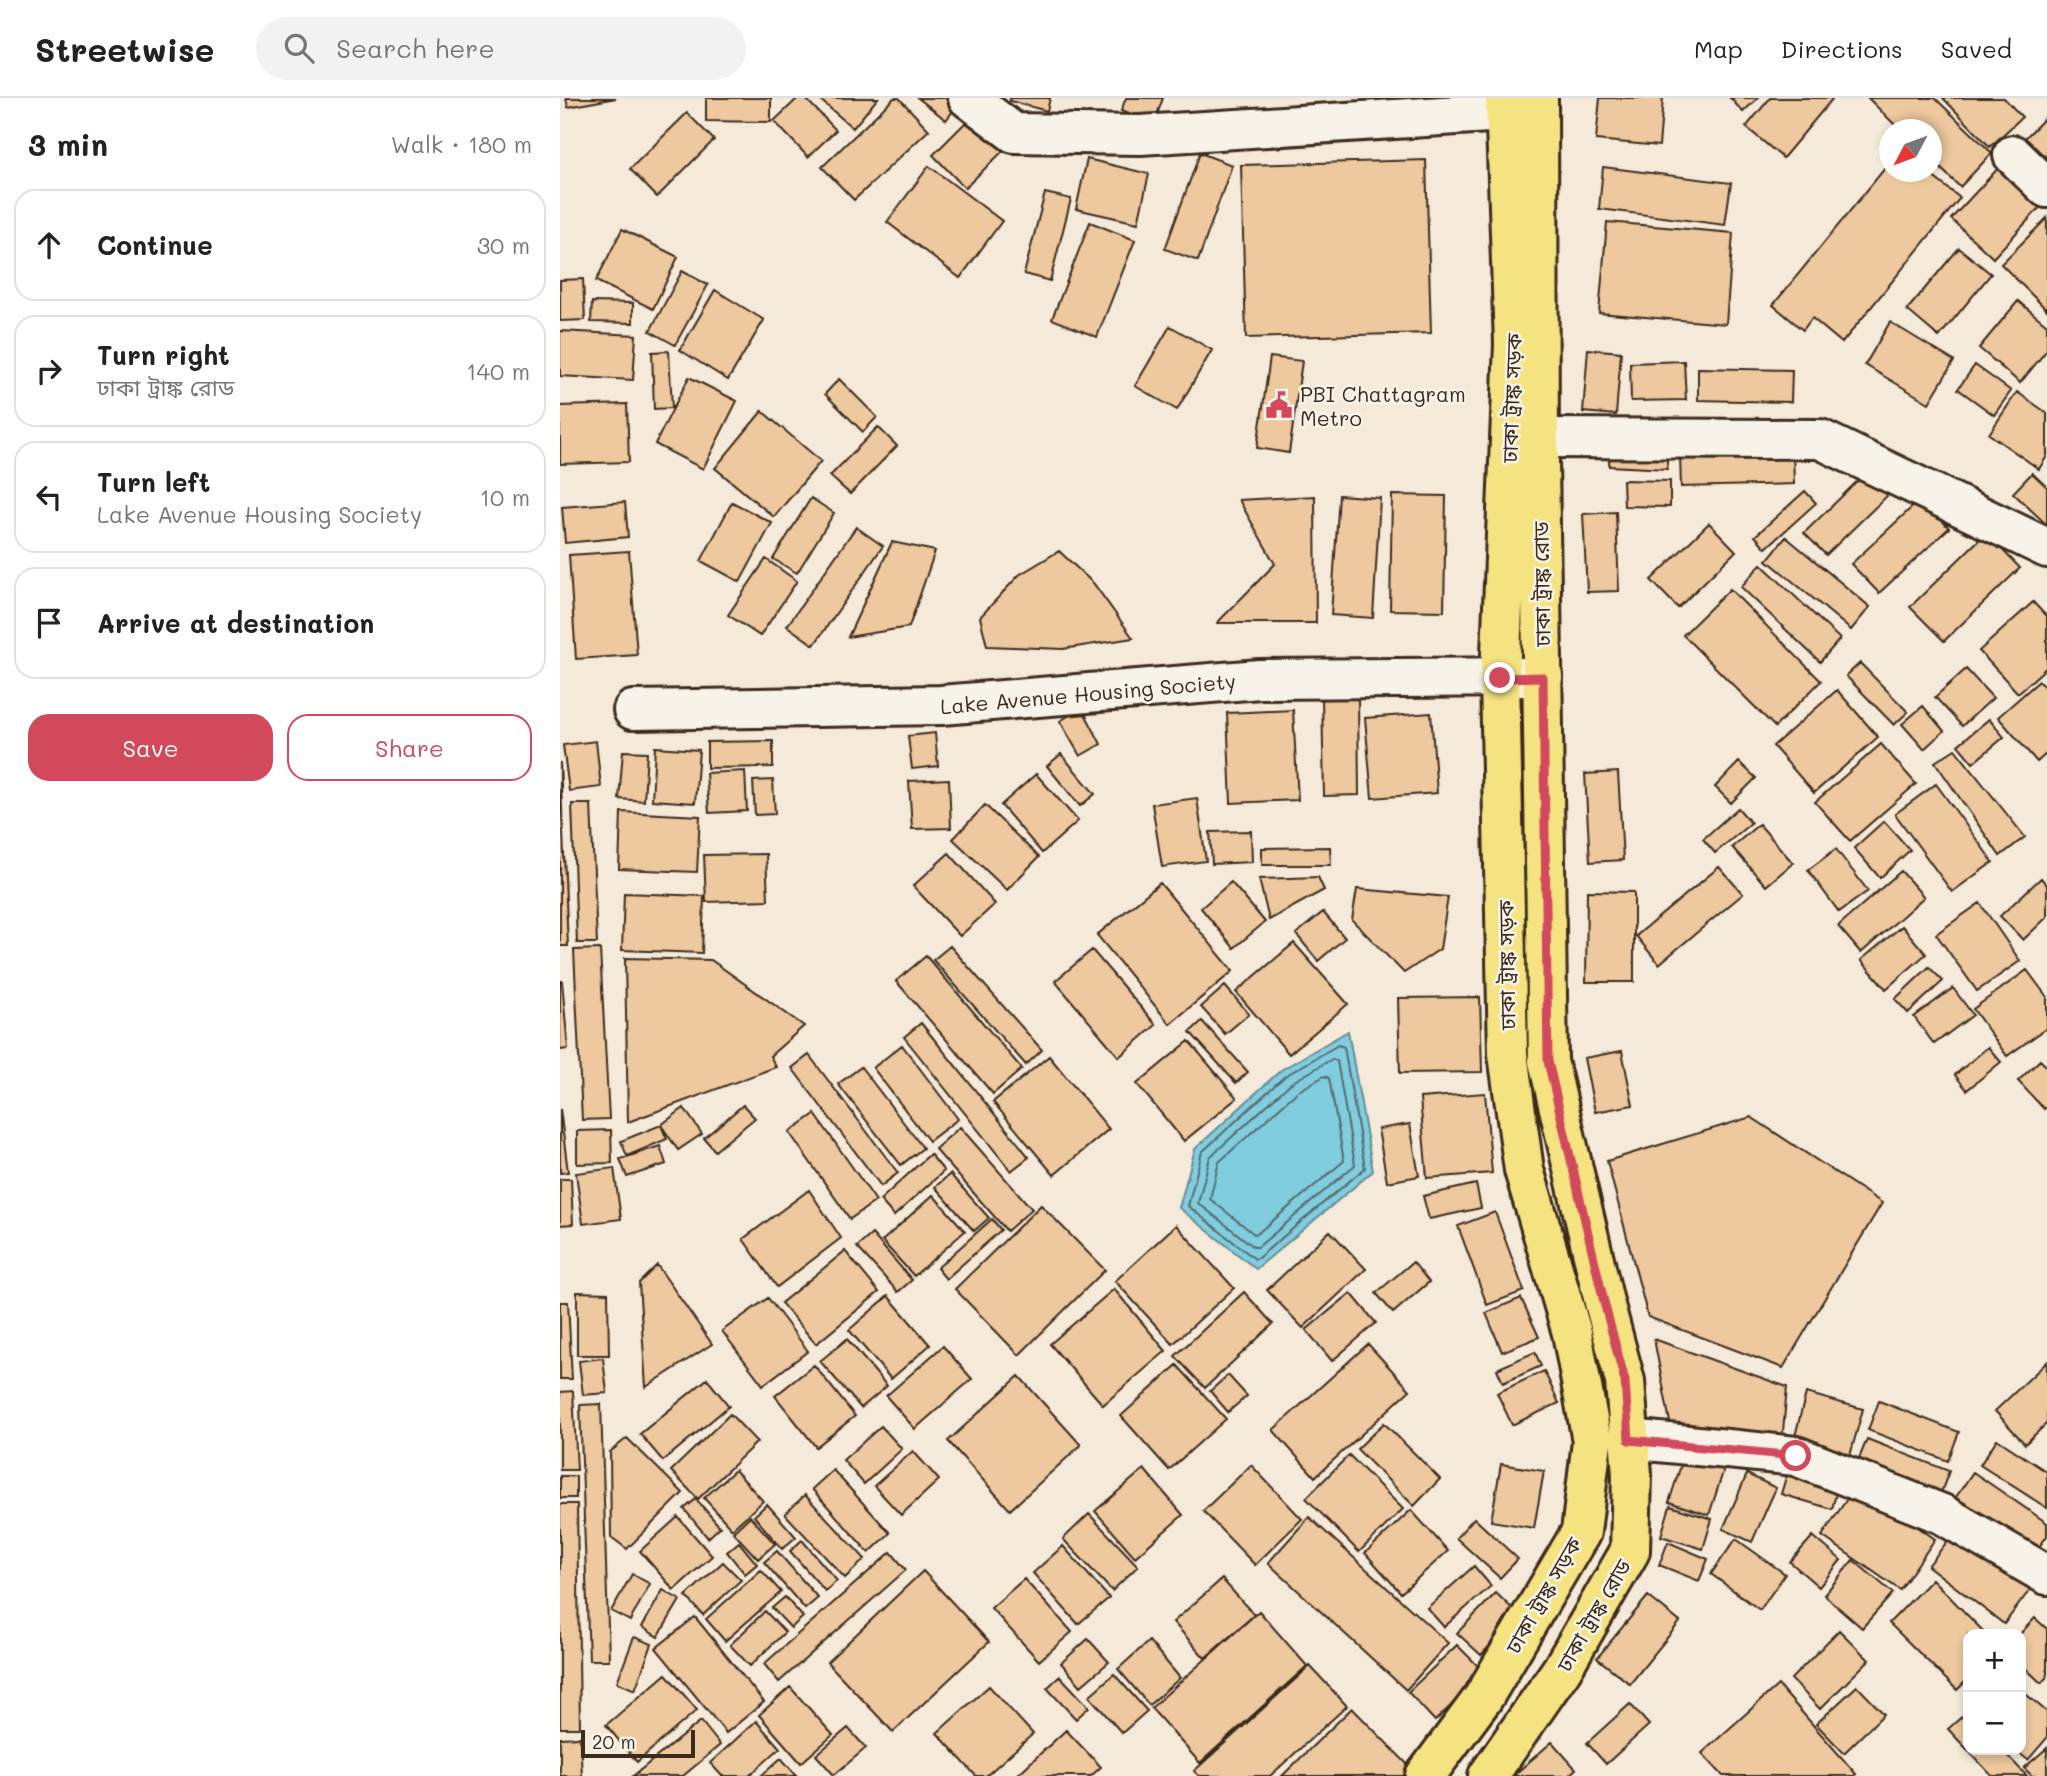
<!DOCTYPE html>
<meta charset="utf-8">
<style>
:root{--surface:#fff;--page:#f2f2f2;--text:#222;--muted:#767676;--line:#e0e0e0;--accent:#d1495b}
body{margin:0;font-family:Mali,"Noto Sans Bengali",sans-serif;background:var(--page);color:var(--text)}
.controls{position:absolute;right:21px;bottom:21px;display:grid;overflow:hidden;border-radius:14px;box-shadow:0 4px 10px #0003}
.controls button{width:63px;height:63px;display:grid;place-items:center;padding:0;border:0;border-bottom:2px solid var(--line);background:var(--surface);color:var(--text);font:35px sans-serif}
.compass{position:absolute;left:1319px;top:21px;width:63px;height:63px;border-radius:50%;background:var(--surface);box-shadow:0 4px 10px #0003;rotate:229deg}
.scale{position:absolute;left:21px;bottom:18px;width:114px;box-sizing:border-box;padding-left:7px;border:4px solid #3b2a1e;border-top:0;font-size:19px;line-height:24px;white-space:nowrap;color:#3b2a1e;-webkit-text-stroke:5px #f7f3e8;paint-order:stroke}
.stop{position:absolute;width:21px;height:21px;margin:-16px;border:5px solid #d1495b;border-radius:50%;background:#fff}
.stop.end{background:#d1495b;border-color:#fff;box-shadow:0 2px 7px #0008}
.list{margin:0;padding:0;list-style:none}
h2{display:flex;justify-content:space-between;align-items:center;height:91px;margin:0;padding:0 28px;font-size:30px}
h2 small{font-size:23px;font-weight:400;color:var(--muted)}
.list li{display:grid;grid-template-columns:46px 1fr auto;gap:21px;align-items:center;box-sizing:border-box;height:112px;margin:0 14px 14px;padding:0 14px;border:2px solid var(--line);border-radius:21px}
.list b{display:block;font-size:26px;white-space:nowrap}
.list p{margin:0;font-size:23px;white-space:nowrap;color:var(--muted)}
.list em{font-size:23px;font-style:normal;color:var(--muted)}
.actions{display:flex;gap:14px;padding:21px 28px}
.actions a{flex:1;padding:16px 0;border:2px solid var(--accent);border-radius:21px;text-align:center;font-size:24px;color:var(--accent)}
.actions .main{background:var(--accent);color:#fff}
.icon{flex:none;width:38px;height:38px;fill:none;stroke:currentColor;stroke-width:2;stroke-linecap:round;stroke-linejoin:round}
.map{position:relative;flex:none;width:1487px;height:1678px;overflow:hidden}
header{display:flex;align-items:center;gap:42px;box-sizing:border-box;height:98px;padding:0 35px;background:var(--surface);border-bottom:2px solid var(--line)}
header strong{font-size:33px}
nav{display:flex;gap:38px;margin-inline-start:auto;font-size:24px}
.search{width:490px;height:63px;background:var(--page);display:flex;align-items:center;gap:18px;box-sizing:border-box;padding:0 24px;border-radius:38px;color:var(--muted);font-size:26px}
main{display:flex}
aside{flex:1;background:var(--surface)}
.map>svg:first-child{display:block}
.water{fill:#81cde0;stroke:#658c92;stroke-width:2}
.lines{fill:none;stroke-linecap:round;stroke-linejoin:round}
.shore{stroke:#576b6c;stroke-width:2}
.building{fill:#eec89e;stroke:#3b2a1e;stroke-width:2}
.minor-casing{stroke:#3b2a1e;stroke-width:44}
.major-casing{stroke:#3b2a1e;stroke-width:44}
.minor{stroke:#f7f3e8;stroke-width:38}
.major{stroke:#f5e382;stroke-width:38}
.route{stroke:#d1495b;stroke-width:9}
.labels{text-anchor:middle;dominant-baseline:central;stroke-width:5;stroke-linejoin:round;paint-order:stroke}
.poi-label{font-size:21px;fill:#3b2a1e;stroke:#f7f3e8;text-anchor:start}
.street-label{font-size:21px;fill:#3b2a1e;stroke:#f7f3e8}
</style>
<header>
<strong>Streetwise</strong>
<div class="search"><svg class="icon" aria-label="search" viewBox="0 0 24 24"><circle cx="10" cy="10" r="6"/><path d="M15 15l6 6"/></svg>Search here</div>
<nav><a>Map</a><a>Directions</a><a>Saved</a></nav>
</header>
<main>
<aside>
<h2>3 min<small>Walk · 180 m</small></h2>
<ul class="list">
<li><svg class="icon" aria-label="ahead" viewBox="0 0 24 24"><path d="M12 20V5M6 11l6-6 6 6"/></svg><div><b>Continue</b></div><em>30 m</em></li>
<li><svg class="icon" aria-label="right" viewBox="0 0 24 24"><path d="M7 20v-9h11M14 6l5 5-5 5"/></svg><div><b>Turn right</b><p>ঢাকা ট্রাঙ্ক রোড</p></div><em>140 m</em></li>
<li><svg class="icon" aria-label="left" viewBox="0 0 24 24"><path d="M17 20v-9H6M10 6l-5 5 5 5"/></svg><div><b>Turn left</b><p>Lake Avenue Housing Society</p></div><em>10 m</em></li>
<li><svg class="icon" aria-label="arrive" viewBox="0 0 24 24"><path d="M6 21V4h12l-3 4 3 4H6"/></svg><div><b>Arrive at destination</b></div></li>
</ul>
<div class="actions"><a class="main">Save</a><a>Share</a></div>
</aside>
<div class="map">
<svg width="1487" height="1678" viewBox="0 0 1487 1678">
<rect width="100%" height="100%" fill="#f5ead9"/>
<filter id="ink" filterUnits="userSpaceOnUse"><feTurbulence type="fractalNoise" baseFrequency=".0143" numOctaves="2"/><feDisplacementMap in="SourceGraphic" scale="14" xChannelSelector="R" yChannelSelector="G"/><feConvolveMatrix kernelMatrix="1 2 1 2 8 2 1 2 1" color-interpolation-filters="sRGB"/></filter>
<g filter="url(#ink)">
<path class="water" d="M788,933l25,140 -117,98 -77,-61 16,-59 86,-79z"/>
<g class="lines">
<path class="shore" d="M778,947l6,2 21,121 -107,90 -3,1 -67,-53 14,-54 83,-76z
M772,961l5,2 18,104 -97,82h-4l-56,-44 12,-46 81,-74z
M764,978l5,2 15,83 -86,72 -4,1 -44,-35 9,-37 78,-70z"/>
</g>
<path class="building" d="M6,0h50l-48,9z
M146,0h65v24l-65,-1z
M238,0h7l31,32 -28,27 -34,-36z
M258,0h60l-25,30z
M334,0h5l30,32 -75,70 -32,-33z
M358,0h28l11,8 -11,14z
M450,0h40l-3,13 -37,-10z
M566,0h37l-9,25 -33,-12z
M1040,0h63l-4,48 -63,-6z
M1170,0h28l-15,14z
M1210,0h63l-50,60 -37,-31z
M1308,0h67l57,55 -32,34 -28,-27v-30h-32z
M1383,0h61l18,19 -32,30z
M127,15l27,27 -57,57 -27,-28z
M414,16l32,34 -41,40 -32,-33z
M1486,19l1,1v55l-28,-29z
M640,55l32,12 -34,96 -33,-12z
M527,61l62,15 -11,49 -62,-14z
M866,62l5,173 -185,5 -5,-173z
M1330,64v10h37l33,26 -118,145 -30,-25 -9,12 -30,-25z
M1443,65l42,39 -52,56 -42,-39z
M369,68l73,55 -42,57 -73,-56z
M1043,69l128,16 -6,42 -126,-16z
M485,95l26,6 -21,82 -26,-7z
M1487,120v92l-46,-46z
M530,124l45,18 -38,97 -45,-18z
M1047,124l126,11 -7,91 -127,-11z
M62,131l56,28 -25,52 -57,-28z
M1399,150l32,26 -52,63 -32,-27z
M122,173l26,14 -33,60 -25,-14z
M23,181l2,41 -25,1v-41z
M155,192l49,30 -36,60 -48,-30z
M1458,203l29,24v25l-27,33 -41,-35z
M32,204l41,1v20l-42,-1z
M1330,224l64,39 -25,42 -64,-38z
M610,228l42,24 -35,60 -42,-24z
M0,233l76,4 -3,45 -73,-4z
M1028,251l33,3 -5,63 -33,-3z
M109,253l3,57 -18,1 -2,-57z
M710,259l32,4 -13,92 -32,-5z
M1124,263l2,39 -55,1 -1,-38z
M1415,267l36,26 -17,24 -36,-26z
M1138,270l94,2 -1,32 -93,-2z
M129,279l48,24 -34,68 -48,-25z
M279,281l38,38 -14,15 -38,-38z
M1457,294l30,21v43l-8,13 -50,-35z
M67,306l2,58 -69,2v-58z
M202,313l59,50 -47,56 -59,-49z
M318,329l19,19 -47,48 -20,-18z
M1050,349l57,3v19l-58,-3z
M1233,354l1,32 -113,3 -1,-31z
M1308,373l22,22 -64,62 -22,-22z
M1472,375l15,14v38l-34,-32z
M1063,382l47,1v26l-46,-1z
M1245,393l11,12 -50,45 -11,-12z
M779,397l41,3 -7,120 -42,-3z
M832,397l54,1 -2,115 -54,-1z
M755,398l1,127h-99l58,-59 -36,-64z
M251,400l23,15 -37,60 -24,-14z
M1362,400l27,30 -70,65 -28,-29z
M65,404l3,35 -63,6 -3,-36z
M172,404l40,21 -32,59 -39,-21z
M1056,414l3,79 -32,1 -4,-78z
M1149,425l27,28 -58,57 -27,-28z
M296,429l27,19 -69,99 -27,-19z
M1426,435l34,35 -76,73 -34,-34z
M1226,439l84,70 -19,23 -84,-70z
M332,444l43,9 -26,76 -61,10z
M69,453l8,104 -61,4 -7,-104z
M499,453l35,33 39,54 -70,11 -76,-3 -7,-29 39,-42z
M206,461l31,22 -37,55 -32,-21z
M1201,466l79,75 -20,23 -79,-75z
M1170,491l91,92 -46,46 -92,-92z
M1473,504l14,15v50l-29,26 -39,-42z
M1300,565l48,49 -14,13 -48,-49z
M1406,571l27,29 -31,28 -27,-29z
M1479,583l8,9v63l-10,9 -39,-45z
M1277,592l41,47 -64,56 -41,-47z
M798,598l1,99 -35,1 -2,-99z
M1363,608l21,25 -20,18 -22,-25z
M522,610l19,36 -21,12 -20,-35z
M733,612l5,90 -67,3 -4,-90z
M871,615l6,80 -65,5 -7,-80z
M1429,621l15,18 -31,26 -15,-18z
M375,635l3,33 -26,3 -4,-33z
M36,643l5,46 -32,4 -6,-46z
M213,643v26l-66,1v-26z
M1321,646l35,40 -66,57 -35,-39z
M95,649l44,3 -4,53 -43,-3z
M1395,651l70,88 -25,19 -65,-94z
M63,653l24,1 -3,49 -25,-2z
M501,656l34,40 -15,12 -33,-40z
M0,664l8,184h-8z
M1179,664l17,16 -25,25 -16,-16z
M185,673l2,40 -38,2 -3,-40z
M1058,674l5,88 -33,2 -5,-88z
M476,676l42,47 -36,32 -41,-48z
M389,681l2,49 -39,1 -3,-48z
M213,682l2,34 -20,1 -2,-34z
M1376,686l57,78 -41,30 -57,-78z
M637,700l9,63 -44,6 -10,-63z
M12,706h19l6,139h-20z
M425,707l54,52 -32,33 -54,-51z
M1178,710l13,15 -36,30 -12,-14z
M61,714l79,4 -3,56 -78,-3z
M1324,723l26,29 -30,28 -26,-30z
M1199,726l34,39 -27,23 -34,-39z
M691,733l1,31 -40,2 -2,-32z
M770,749l1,18h-69v-17z
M1276,751l32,42 -29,21 -31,-42z
M389,755l46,51 -35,32 -47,-50z
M206,756l2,46 -62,2 -2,-47z
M1159,769l24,27 -84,70 -23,-28z
M1341,773l23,26 -63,56 -23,-27z
M758,779l6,13 -55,30 -10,-41z
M1481,780l6,7v32l-24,23 -23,-24z
M671,784l34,40 -31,26 -33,-40z
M600,785l73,88 -63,53 -73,-89z
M797,791l91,8 -8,52 -36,24 -52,-53z
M1027,793l47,1v90h-48z
M64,795l80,3 -2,57 -80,-3z
M1420,805l40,58 -43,30 -41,-57z
M763,814l22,26 -27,23 -22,-27z
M1342,828l24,28 -40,35 -25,-29z
M734,845l54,61 -59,50 -53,-62z
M390,848l92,104 -16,15 -93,-105z
M40,851l9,170 -27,1 -8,-170z
M532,852l64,75 -37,32 -64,-76z
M366,858l96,113 -29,25 -97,-113z
M65,860l86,2 93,66 -34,30 6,11 -148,55z
M1369,869l14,14 -35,32 -13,-14z
M1467,872l20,27v31l-40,28 -34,-47z
M0,883h2l6,68 -8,1z
M665,888l24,28 -24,20 -24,-27z
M1393,890l20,27 -39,29 -20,-27z
M920,899l2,75 -82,1 -2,-75z
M642,923l46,51 -12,11 -46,-51z
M361,925l108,134 -18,14 -107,-134z
M629,943l48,57 -53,43 -47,-57z
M342,947l56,74 -29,22 -56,-73z
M1428,949l13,15 -34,28 -12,-15z
M1062,953l11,54 -38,7 -11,-54z
M249,957l89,118 -17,13 -89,-118z
M489,958l60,73 -55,46 -61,-73z
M1480,962l7,7v39l-3,3 -26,-28z
M301,969l62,81 -22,17 -63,-81z
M925,995l7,80 -65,5 -7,-80z
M183,1007l12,13 -40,33 -11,-13z
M124,1010l18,26 -24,16 -17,-25z
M0,1011l8,63 -8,1z
M255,1016l61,87 -26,18 -61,-87z
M1191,1019l131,86 -99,165 -135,-51 -41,-156z
M850,1026l9,52 -32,6 -9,-53z
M101,1027l6,14 -40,17 -6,-15z
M400,1029l72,82 -25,22 -72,-82z
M51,1032l1,33 -35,1v-33z
M100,1048l6,18 -39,13 -7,-18z
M370,1056l14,17 -50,45 -14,-16z
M54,1070l7,51 -38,5 -7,-51z
M390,1076l39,44 -15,13 -39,-44z
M0,1081h11l2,45 -13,1z
M916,1086l5,24 -52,11 -6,-23z
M249,1092l32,48 -64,49 -34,-48z
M373,1097l32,36 -51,45 -32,-35z
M481,1107l64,65 -86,85 -64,-66z
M935,1114l29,79 -37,14 -29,-79z
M432,1121l9,11 -55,49 -9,-11z
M616,1127l58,63 -61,56 -58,-63z
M770,1133l36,38 -63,59 -36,-38z
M312,1136l40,46 -14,12 -41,-45z
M285,1153l34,41 -63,52 -35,-41z
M853,1164l16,20 -36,31 -17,-20z
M97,1167l55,79 -66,43 -7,-104z
M554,1191l52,62 -63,54 -53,-61z
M17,1194l31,1 1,62h-32z
M684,1194l29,32 -68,64 -30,-32z
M791,1195l25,30 -44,38 -26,-31z
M328,1198l42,49 -39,34 -42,-49z
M208,1200l40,53 -45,34 -41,-54z
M961,1200l18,39 -37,15 -16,-39z
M0,1204h8l4,77h-12z
M287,1241l40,47 -26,22 -41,-47z
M1094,1241l133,48 -5,56 -109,-5z
M808,1246l42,46 -95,87 -42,-47z
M383,1248l29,33 -57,50 -29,-33z
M975,1254l6,14 -38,17 -6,-14z
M43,1260l4,35 -24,2 -4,-34z
M1487,1264v61l-22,21 -30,-33z
M254,1267l41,51 -39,31 -41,-51z
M617,1267l49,54 -57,51 -48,-54z
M984,1273l15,32 -47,22 -15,-32z
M668,1277l19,21 -19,16 -18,-21z
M459,1278l62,69 -71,65 -62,-69z
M147,1281l22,27 -66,55 -23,-27z
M13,1293l4,79h-17v-78z
M1246,1295l57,16 -15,54 -56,-15z
M1319,1303l80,31 -11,29 -80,-31z
M41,1306l8,256h-20l-9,-255z
M170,1316l27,28 -59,57 -27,-28z
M824,1325l56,56 -26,27 -57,-57z
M321,1328l21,23 -38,35 -21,-24z
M67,1340l56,55 -56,56 -16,-12 -1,-85z
M1307,1341l82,32 -10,27 -83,-32z
M1437,1341l50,33v36l-67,-43z
M353,1353l26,29 -38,35 -27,-29z
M789,1357l54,54 -44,43 -53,-54z
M1124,1358l40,13 -15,46 -40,-13z
M941,1366l43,7 -10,57 -43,-7z
M691,1367l51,54 -47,46 -52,-54z
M1229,1369l50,15 -7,27 -51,-15z
M584,1371l39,46 -48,42 -40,-46z
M175,1372l28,31 -31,28 -28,-31z
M273,1372l57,63 -21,20 -57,-64z
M1413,1374l74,51v13l-16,22 -79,-55z
M1187,1376l29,14 -24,54 -29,-13z
M0,1378h16v22h-16z
M1297,1386l78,55 -35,51 -78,-54z
M245,1397l60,64 -20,19 -60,-64z
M136,1401l24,28 -12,11 -24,-29z
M0,1406h17l3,224h-20z
M207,1406l29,33 -14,12 -28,-33z
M1110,1408l42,13 -9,30 -42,-13z
M851,1412l37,41 -47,42 -36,-40z
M529,1416l49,52 -26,25 -49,-52z
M190,1418l25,28 -17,15 -25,-27z
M118,1419l34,39 -38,34 -34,-39z
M749,1419l139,126 -42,47 -138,-127z
M914,1420l44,41 -18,19 -44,-40z
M1397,1431l75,58 -28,37 -76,-58z
M1253,1438l28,24 -22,27 -29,-25z
M1176,1441l49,35 -25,36 -49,-36z
M242,1442l35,41 -12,10 -35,-40z
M179,1444l18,22 -12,10 -18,-22z
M1108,1444l40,17 -9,22 -40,-16z
M503,1448l46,52 -31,26 -45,-51z
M217,1453l41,47 -13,11 -41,-47z
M331,1454l15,18 -127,112 -15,-18z
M1293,1462l40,33 -31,35 -38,-33z
M163,1464l18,18 -38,35 -17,-19z
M914,1468l17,20 -47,41 -17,-19z
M201,1472l20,22 -56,49 -19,-22z
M363,1473l66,71 -96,90 -66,-70z
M72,1476l18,10 -20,37 -19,-10z
M464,1481l48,53 -33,29 -48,-53z
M662,1481l32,36 -49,43 -32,-36z
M1372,1481l54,55h-18v45l-11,11 -68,-67z
M103,1492l17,10 -22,37 -16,-10z
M936,1495l23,22 -38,40 -24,-22z
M1088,1498l32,26 -50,62 -33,-26z
M225,1499l18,20 -12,11 -19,-20z
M205,1513l20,21 -35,34 -20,-21z
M699,1513l48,55 -107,97 -49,-55z
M135,1519l69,85 -38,31 -70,-85z
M1475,1520l12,11v48l-6,6 -20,-19 -1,-30z
M1279,1532l30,30 -49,49 -29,-30z
M74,1539l18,7 -17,46 -18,-8z
M528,1541l21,23 -28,24 -20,-23z
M589,1543l31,37 -31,27 -31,-36z
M897,1547l28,28 -50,48 -27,-29z
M750,1568l37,40 -77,70h-71l-5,-5z
M106,1576l31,36 -60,52 -31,-37z
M554,1576l33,37 -25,22 -33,-37z
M500,1578l29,31 -13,12 -29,-31z
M1218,1587l78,89 -2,2h-131l-21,-23z
M429,1588l44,48 -47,42h-10l-39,-43z
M1297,1588l27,28 -40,39 -28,-29z
M230,1589l43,48 -32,28 -42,-48z
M1461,1592l26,22v26l-19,22 -13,-10h6z
M1070,1606l19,21 -43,39 -19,-21z
M792,1610l65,66 -2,2h-133z
M1407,1614l1,2v36h34l25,26h-35l-44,-47z
M141,1623l19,24 -37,31h-50z
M196,1623l24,27 -31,28h-27l-12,-13z
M288,1630l18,20 -32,27 -18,-20z
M506,1632l35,37 -10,9h-75z
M20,1639l2,39h-22v-38z
M992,1644l24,27 -8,7h-52l-1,-2z
M1487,1650v28h-15l-8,-8z
M221,1660l16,18h-36z"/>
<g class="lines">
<defs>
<path id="minor" d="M408,0l46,35 126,2 398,-25
M1453,57l34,33
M979,340l281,1 227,109
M73,612l308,-5 319,-26 283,-2
M1069,1341l167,17 146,58 105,61"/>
<path id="major" d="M865,1678l58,-78 98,-166 11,-91 -20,-108 -48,-163 -16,-116 -8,-376 14,-334 -9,-246
M928,1678l74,-107 68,-118 2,-76 -7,-94 -21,-79 -56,-241 -9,-601 -1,-362"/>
</defs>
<use href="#minor" class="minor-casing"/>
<use href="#major" class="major-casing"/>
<use href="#minor" class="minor"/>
<use href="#major" class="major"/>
</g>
</g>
<g class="lines" filter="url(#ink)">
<path class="route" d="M940,580l43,-1 5,384 56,241 21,79 4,59 167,16"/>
</g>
<defs>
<symbol id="civic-bare" viewBox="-9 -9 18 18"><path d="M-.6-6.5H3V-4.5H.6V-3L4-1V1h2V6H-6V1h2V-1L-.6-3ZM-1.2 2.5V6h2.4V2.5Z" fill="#d1495b" stroke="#f7f3e8" stroke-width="2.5" paint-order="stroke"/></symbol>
</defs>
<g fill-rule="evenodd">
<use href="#civic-bare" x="700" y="288" width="38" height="38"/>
</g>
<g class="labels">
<g class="poi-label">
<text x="740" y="295">PBI Chattagram<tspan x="740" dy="24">Metro</tspan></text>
</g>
<g class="street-label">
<text transform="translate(951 300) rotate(-88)">ঢাকা ট্রাঙ্ক সড়ক</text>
<text transform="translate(981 486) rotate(-91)">ঢাকা ট্রাঙ্ক রোড</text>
<text transform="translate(528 595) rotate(-5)">Lake Avenue Housing Society</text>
<text transform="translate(946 867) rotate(-91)">ঢাকা ট্রাঙ্ক সড়ক</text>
<text transform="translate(983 1497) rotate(-60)">ঢাকা ট্রাঙ্ক সড়ক</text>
<text transform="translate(1033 1517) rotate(-60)">ঢাকা ট্রাঙ্ক রোড</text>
</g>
</g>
</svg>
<div class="controls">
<button>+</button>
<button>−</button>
</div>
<svg class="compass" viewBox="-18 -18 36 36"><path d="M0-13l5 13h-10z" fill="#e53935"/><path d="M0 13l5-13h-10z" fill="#767676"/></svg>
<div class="scale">20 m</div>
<div class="stop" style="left:1236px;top:1358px"></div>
<div class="stop end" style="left:940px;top:580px"></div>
</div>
</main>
